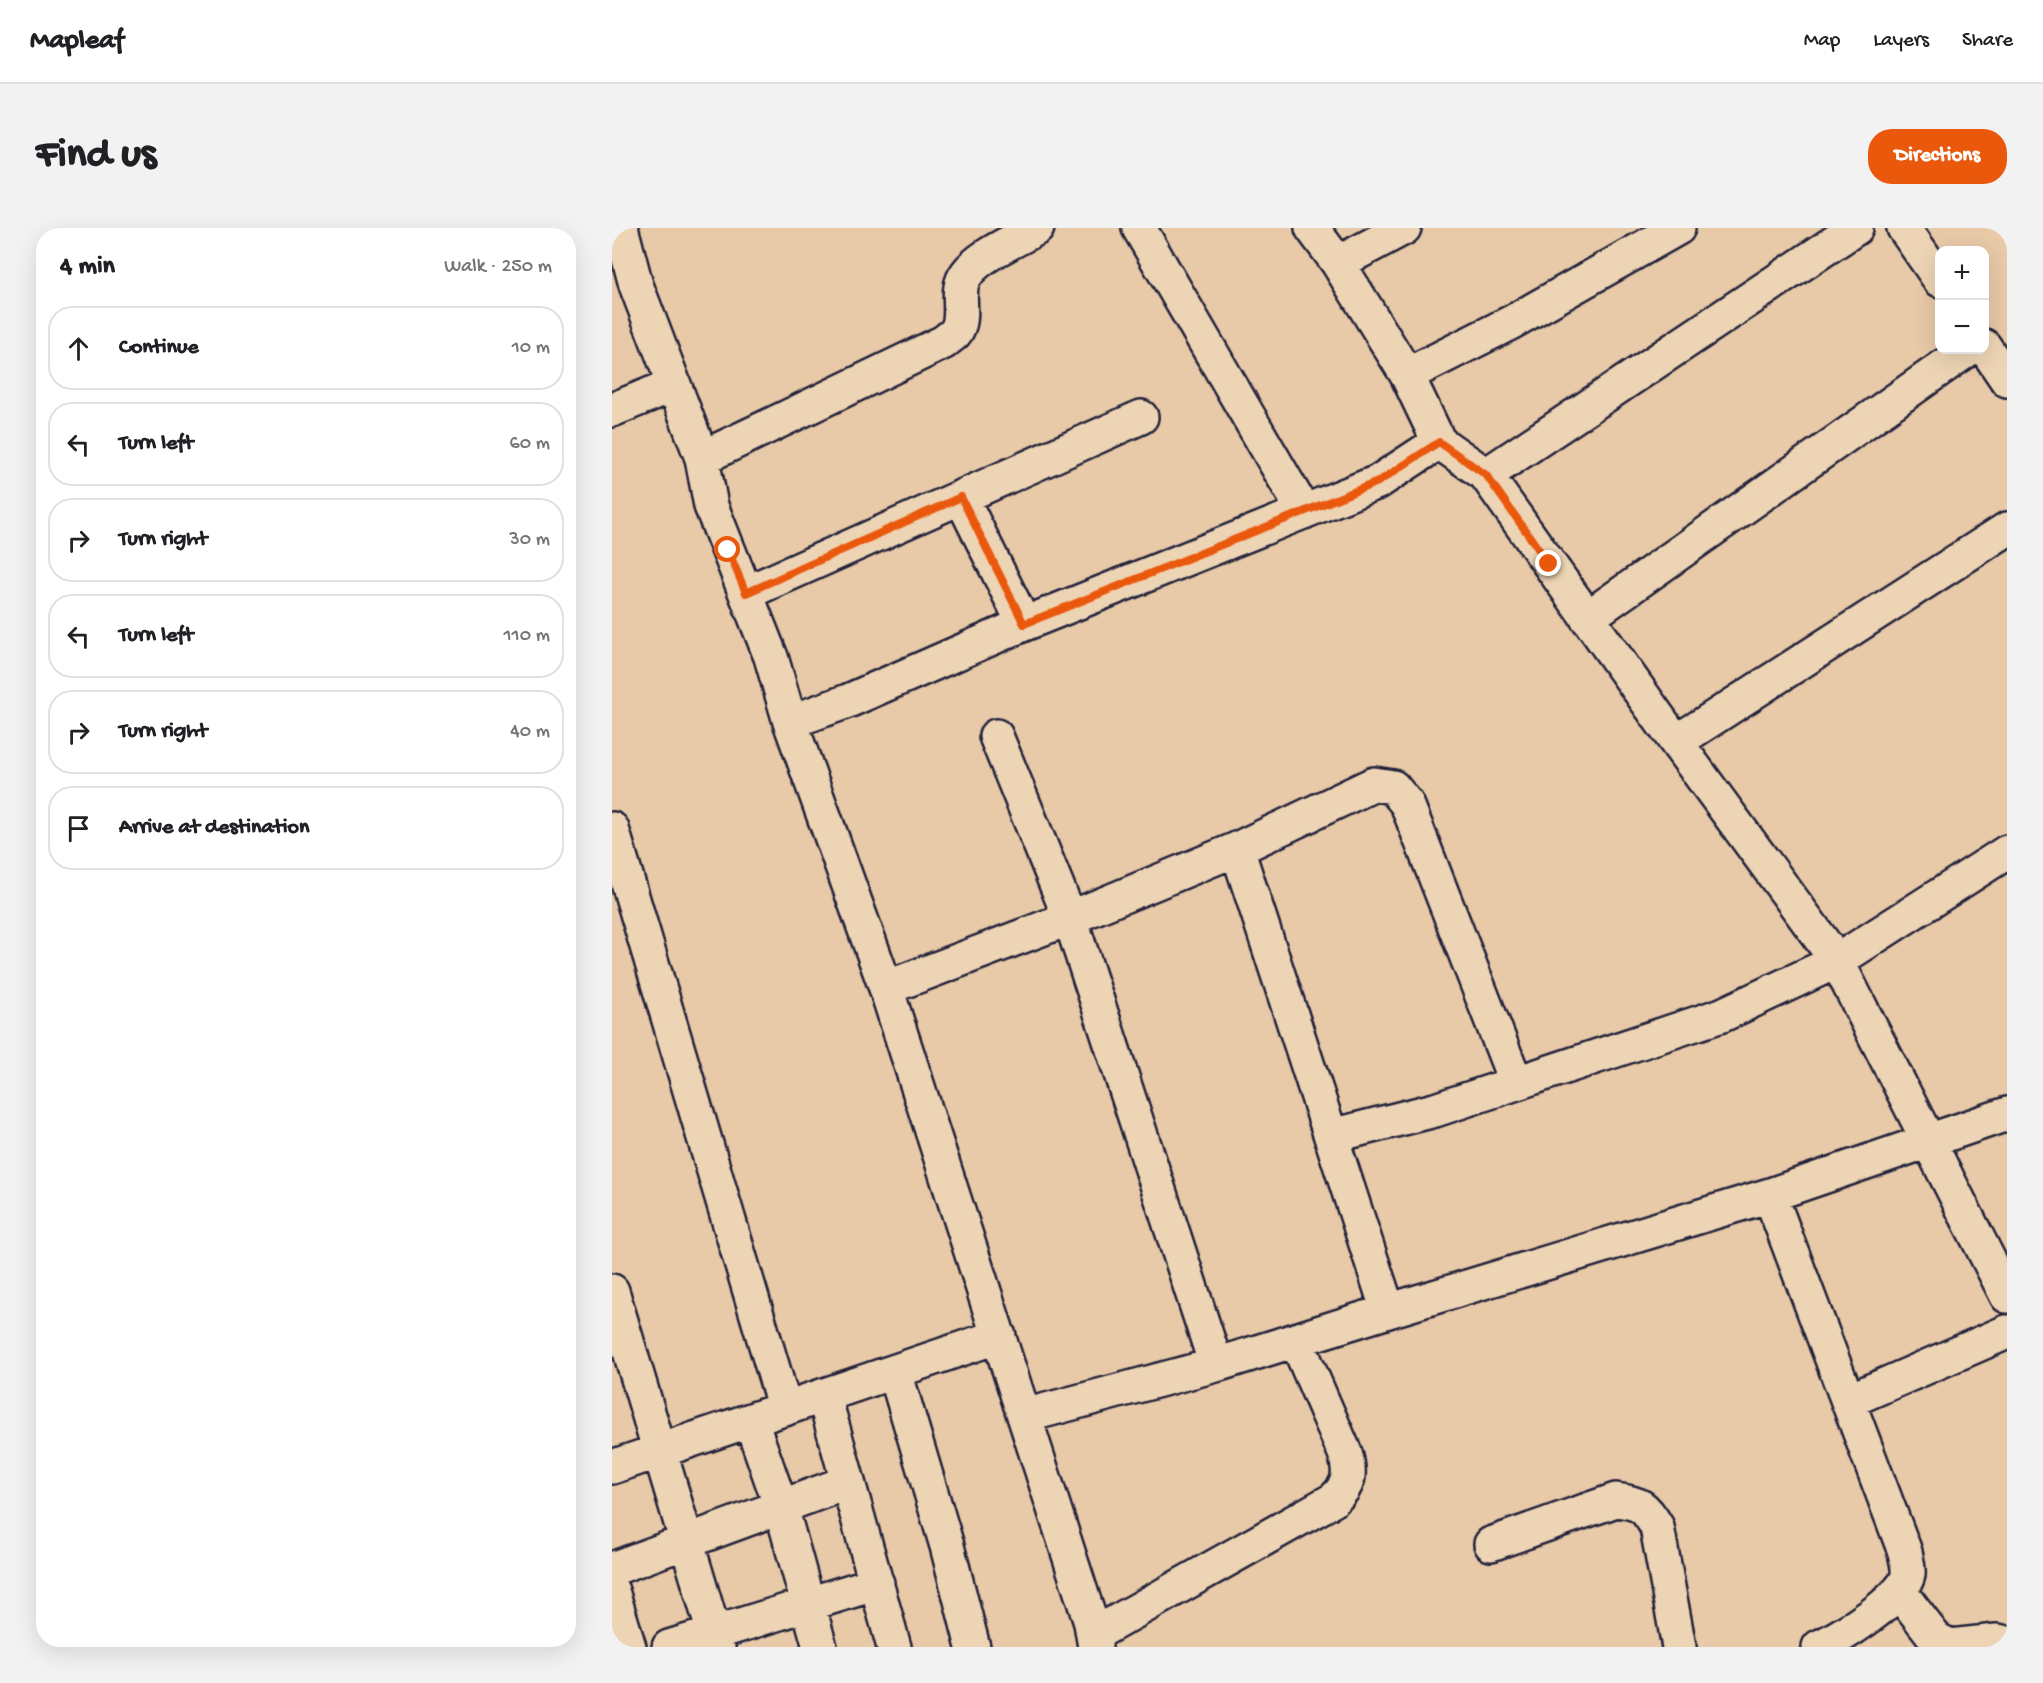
<!DOCTYPE html>
<meta charset="utf-8">
<style>
:root{--surface:#fff;--page:#f2f2f2;--text:#202124;--muted:#757577;--line:#e0e0e0;--accent:#ea580c}
body{margin:0;font-family:"Gochi Hand",sans-serif;background:var(--page);color:var(--text)}
.controls{position:absolute;right:18px;top:18px;display:grid;overflow:hidden;border-radius:12px;box-shadow:0 6px 24px #0002}
.controls button{width:54px;height:54px;display:grid;place-items:center;padding:0;border:0;border-bottom:2px solid var(--line);background:var(--surface);color:var(--text);font:30px sans-serif}
.stop{position:absolute;width:18px;height:18px;margin:-14px;border:4px solid #ea580c;border-radius:50%;background:#fff}
.stop.end{background:#ea580c;border-color:#fff;box-shadow:0 2px 6px #0008}
.list{margin:0;padding:0;list-style:none}
h2{display:flex;justify-content:space-between;align-items:center;height:78px;margin:0;padding:0 24px;font-size:26px}
h2 small{font-size:20px;font-weight:400;color:var(--muted)}
.list li{display:grid;grid-template-columns:39px 1fr auto;gap:18px;align-items:center;box-sizing:border-box;height:84px;margin:0 12px 12px;padding:0 12px;border:2px solid var(--line);border-radius:24px}
.list b{display:block;font-size:22px;white-space:nowrap}
.list em{font-size:20px;font-style:normal;color:var(--muted)}
.icon{flex:none;width:33px;height:33px;fill:none;stroke:currentColor;stroke-width:2;stroke-linecap:round;stroke-linejoin:round}
.map{position:relative;flex:none;width:1395px;height:1419px;overflow:hidden;border-radius:24px}
header{display:flex;align-items:center;gap:36px;box-sizing:border-box;height:84px;padding:0 30px;background:var(--surface);border-bottom:2px solid var(--line)}
header strong{font-size:28px}
nav{display:flex;gap:33px;margin-inline-start:auto;font-size:21px}
.intro{display:flex;align-items:center;justify-content:space-between;box-sizing:border-box;height:144px;padding:0 36px}
h1{margin:0;font-size:42px}
.button{padding:15px 27px;border-radius:24px;background:var(--accent);color:#fff;font-size:21px;font-weight:700}
main{display:flex;gap:36px;padding:0 36px}
aside{flex:1;background:var(--surface);border-radius:24px;box-shadow:0 6px 24px #0002}
.map>svg:first-child{display:block}
.lines{fill:none;stroke-linecap:round;stroke-linejoin:round}
.minor-casing{stroke:#22223b;stroke-width:38}
.minor{stroke:#edd4b4;stroke-width:33}
.route{stroke:#ea580c;stroke-width:8}
</style>
<header>
<strong>Mapleaf</strong>
<nav><a>Map</a><a>Layers</a><a>Share</a></nav>
</header>
<div class="intro"><h1>Find us</h1><a class="button">Directions</a></div>
<main>
<aside>
<h2>4 min<small>Walk · 250 m</small></h2>
<ul class="list">
<li><svg class="icon" aria-label="ahead" viewBox="0 0 24 24"><path d="M12 20V5M6 11l6-6 6 6"/></svg><div><b>Continue</b></div><em>10 m</em></li>
<li><svg class="icon" aria-label="left" viewBox="0 0 24 24"><path d="M17 20v-9H6M10 6l-5 5 5 5"/></svg><div><b>Turn left</b></div><em>60 m</em></li>
<li><svg class="icon" aria-label="right" viewBox="0 0 24 24"><path d="M7 20v-9h11M14 6l5 5-5 5"/></svg><div><b>Turn right</b></div><em>30 m</em></li>
<li><svg class="icon" aria-label="left" viewBox="0 0 24 24"><path d="M17 20v-9H6M10 6l-5 5 5 5"/></svg><div><b>Turn left</b></div><em>110 m</em></li>
<li><svg class="icon" aria-label="right" viewBox="0 0 24 24"><path d="M7 20v-9h11M14 6l5 5-5 5"/></svg><div><b>Turn right</b></div><em>40 m</em></li>
<li><svg class="icon" aria-label="arrive" viewBox="0 0 24 24"><path d="M6 21V4h12l-3 4 3 4H6"/></svg><div><b>Arrive at destination</b></div></li>
</ul>
</aside>
<div class="map">
<svg width="1395" height="1419" viewBox="0 0 1395 1419">
<rect width="100%" height="100%" fill="#e8c9a8"/>
<filter id="ink" filterUnits="userSpaceOnUse"><feTurbulence type="fractalNoise" baseFrequency=".0167" numOctaves="2"/><feDisplacementMap in="SourceGraphic" scale="12" xChannelSelector="R" yChannelSelector="G"/><feConvolveMatrix kernelMatrix="1 2 1 2 8 2 1 2 1" color-interpolation-filters="sRGB"/></filter>
<g filter="url(#ink)">
<g class="lines">
<defs>
<path id="minor" d="M9,0l15,57 66,173 9,48 60,151 19,65 96,266 205,635 4,24
M527,0l165,284
M1292,0l36,52
M726,35l66,-35
M1372,118l23,34
M795,147l105,-53 166,-94
M0,182l61,-25
M827,214l47,33 370,-247
M90,230l242,-116c3,-3 8,-6 11,-9 12,-15 0,-39 9,-55 12,-22 51,-37 73,-50
M874,247l190,267 161,219 170,-109
M349,269l63,127
M134,365l395,-176
M975,390l380,-268
M178,494l58,-21 176,-77 354,-142 61,-40 -32,-67 -69,-112 -26,-35
M384,508l74,182 146,447
M1064,514l331,-213
M0,601l173,580
M625,621l151,462
M274,760l184,-70 167,-69 137,-65 19,3 14,17 109,279
M720,908l103,-26 287,-95 115,-54 170,335
M1158,967l135,357c1,6 4,16 3,23 -4,23 -68,63 -89,72
M0,1063l106,356
M283,1144l52,174 26,101
M212,1168l70,251
M1236,1173l159,-69
M412,1188l192,-51 172,-54 382,-116 237,-81
M139,1193l30,86 39,140
M0,1239l387,-131
M879,1316l125,-44c24,3 29,6 41,27l22,120
M0,1341l236,-87
M0,1363l17,56
M1287,1363l37,48 14,7 47,-5 10,2
M481,1407l240,-135c17,-15 18,-26 12,-47l-49,-113
M57,1419l208,-64"/>
</defs>
<use href="#minor" class="minor-casing"/>
<use href="#minor" class="minor"/>
</g>
</g>
<g class="lines" filter="url(#ink)">
<path class="route" d="M116,322l18,43 215,-96 63,127 354,-142 61,-40 47,33 63,89"/>
</g>
</svg>
<div class="controls">
<button>+</button>
<button>−</button>
</div>
<div class="stop" style="left:116px;top:322px"></div>
<div class="stop end" style="left:937px;top:336px"></div>
</div>
</main>
